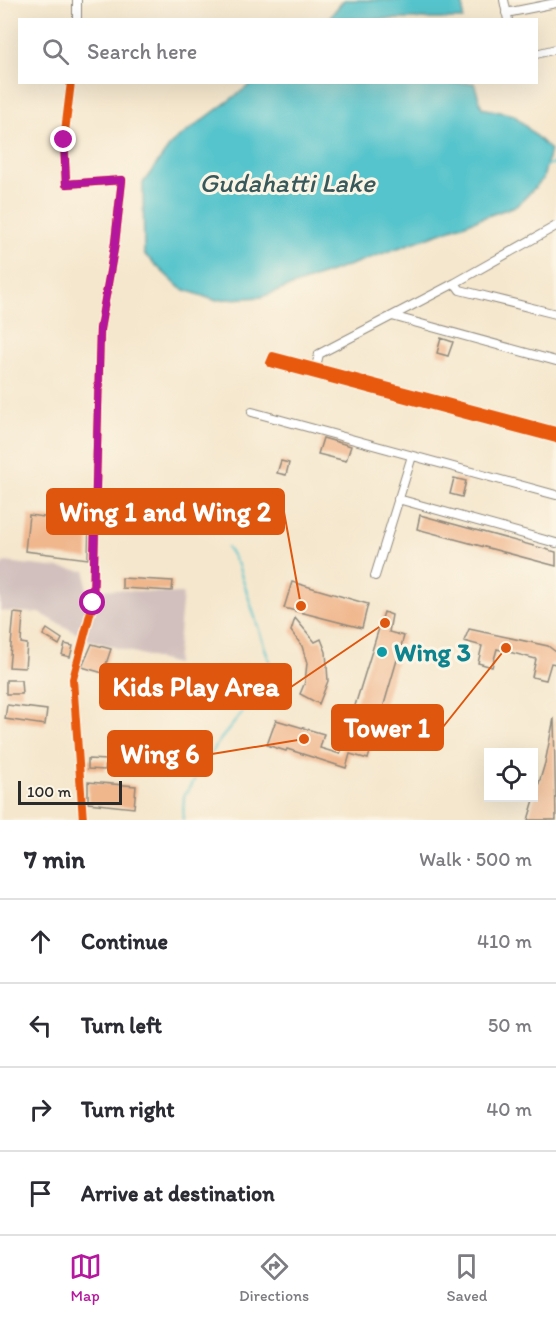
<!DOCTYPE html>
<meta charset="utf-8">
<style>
:root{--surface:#fff;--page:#f2f2f3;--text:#2b2b33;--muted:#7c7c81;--line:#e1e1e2;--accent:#b5179e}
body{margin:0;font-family:Itim,sans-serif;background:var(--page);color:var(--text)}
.controls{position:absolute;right:18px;bottom:18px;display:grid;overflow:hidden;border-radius:0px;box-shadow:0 6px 24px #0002}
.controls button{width:54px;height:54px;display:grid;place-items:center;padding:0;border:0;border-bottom:2px solid var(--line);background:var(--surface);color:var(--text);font:30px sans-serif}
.scale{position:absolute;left:18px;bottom:15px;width:104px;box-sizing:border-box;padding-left:6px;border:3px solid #2b2b2b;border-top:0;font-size:16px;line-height:21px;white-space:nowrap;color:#2b2b2b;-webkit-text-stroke:4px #fcf5e5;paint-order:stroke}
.stop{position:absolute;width:18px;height:18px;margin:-14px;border:4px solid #b5179e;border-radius:50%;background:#fff}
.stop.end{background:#b5179e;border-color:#fff;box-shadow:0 2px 6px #0008}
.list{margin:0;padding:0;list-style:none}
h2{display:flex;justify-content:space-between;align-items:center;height:78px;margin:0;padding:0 24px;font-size:26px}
h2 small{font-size:20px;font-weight:400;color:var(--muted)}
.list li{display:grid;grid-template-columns:39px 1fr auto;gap:18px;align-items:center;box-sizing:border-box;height:84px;padding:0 24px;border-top:2px solid var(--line)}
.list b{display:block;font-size:22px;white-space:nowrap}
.list em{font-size:20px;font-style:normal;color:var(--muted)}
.icon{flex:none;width:33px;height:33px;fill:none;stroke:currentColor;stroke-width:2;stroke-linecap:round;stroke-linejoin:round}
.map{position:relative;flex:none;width:556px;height:820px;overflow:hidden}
.search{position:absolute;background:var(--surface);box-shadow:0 6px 24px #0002;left:18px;right:18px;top:18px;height:66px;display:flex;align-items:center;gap:15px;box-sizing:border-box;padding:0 21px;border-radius:0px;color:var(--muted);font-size:22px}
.sheet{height:414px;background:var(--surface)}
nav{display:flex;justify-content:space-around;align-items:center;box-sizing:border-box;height:84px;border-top:2px solid var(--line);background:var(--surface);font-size:16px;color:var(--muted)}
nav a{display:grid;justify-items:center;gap:3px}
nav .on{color:var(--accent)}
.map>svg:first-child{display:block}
.industrial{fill:#d1c0bd}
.water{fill:#56c4cc;stroke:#40787c;stroke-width:1.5}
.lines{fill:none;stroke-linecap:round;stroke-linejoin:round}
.stream{stroke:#56c4cc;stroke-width:2}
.building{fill:#f0b68c}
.minor-casing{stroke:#90897c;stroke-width:10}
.minor{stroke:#fff;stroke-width:8}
.cycleway-casing{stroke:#fcf5e5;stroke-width:11}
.cycleway{stroke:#e8590c;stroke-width:8}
.route{stroke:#b5179e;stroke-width:8}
.culture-dot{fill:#0f9aa8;stroke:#fcf5e5;stroke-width:2}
.labels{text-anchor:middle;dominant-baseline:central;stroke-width:6;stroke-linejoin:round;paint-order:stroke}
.culture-label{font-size:26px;font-weight:bold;fill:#0d838f;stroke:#fcf5e5;text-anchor:start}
.water-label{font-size:27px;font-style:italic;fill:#38595b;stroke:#fcf5e5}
.leader{fill:none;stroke:#df570e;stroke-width:2}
.callout-dot{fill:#df570e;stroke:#fcf5e5;stroke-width:2}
.callout{fill:#df570e;stroke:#df570e;stroke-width:2}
.callout-label{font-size:27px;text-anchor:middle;font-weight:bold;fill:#fff}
</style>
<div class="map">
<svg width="556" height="820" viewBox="0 0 556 820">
<rect width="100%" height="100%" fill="#fcf5e5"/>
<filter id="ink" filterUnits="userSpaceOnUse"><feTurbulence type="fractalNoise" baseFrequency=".0167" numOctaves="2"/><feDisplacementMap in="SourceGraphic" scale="12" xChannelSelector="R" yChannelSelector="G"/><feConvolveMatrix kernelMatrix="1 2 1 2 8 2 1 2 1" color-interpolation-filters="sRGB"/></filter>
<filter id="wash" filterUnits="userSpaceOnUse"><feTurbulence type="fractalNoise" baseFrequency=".008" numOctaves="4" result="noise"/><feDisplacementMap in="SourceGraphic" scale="24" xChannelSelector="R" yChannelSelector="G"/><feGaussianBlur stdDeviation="1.35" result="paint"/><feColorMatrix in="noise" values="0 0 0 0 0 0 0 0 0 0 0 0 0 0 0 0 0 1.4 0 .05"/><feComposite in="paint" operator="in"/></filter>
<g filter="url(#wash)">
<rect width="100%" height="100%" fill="#f5e7cd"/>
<path class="industrial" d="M5,562l81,9v17l97,6 -7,70 -87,-24 -49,-27 -40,-2v-42z"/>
<path class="water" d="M344,0h119v19h-135z
M254,82l220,1 8,25 32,7 36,35 -7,29 -25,26 -257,92 -47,3 -34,-12 -36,-34 -1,-71 29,-40z"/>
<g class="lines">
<path class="stream" d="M546,165l10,-2
M183,820l1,-24 36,-56 27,-33 -1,-16 26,-21 -34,-105 -11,-18"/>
</g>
<g id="blocks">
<path class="building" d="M441,338l12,4 -5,14 -11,-3z
M323,438l28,8 -5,15 -28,-7z
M281,461l8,2 -3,12 -9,-2z
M454,478l12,3 -4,16 -12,-3z
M29,515l60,8 -1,36 -63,-8z
M420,515l136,37v14l-139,-37z
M122,578l51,3 -1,10 -50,-3z
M292,582l76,22 -6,24 -78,-20z
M384,612l8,3 -3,17 15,4 -36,123 -18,-5 -4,14 -59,-19 -1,2 -19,-6 9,-25 48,14 -4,14 20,6z
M14,613l9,1 -2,29 6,1 -2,24 -16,-1z
M295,618l20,24 6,-3 5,13 2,29 -9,23 -19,-10 5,-12 2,-19 -5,-17 -11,-15z
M47,629l15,10 -3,6 -16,-10z
M469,629l79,17 8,6v12l-5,-1 -5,17 -14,-3 4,-18 -27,-7 -12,-3 -5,18 -14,-4 4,-17 -18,-5z
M65,644l8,2 -3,11 -8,-2z
M92,644l19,5 -8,24 -21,-6z
M6,680h15l1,14h-16z
M7,705l40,5 -2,15 -40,-6z
M554,718l2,102h-28l17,-57z
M88,759l18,1 -1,10 -17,-1z
M88,782l48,4 -2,22 -46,-5z"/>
</g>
</g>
<g filter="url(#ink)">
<use href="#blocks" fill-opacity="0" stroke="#90897c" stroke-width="1.5"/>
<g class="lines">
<defs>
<path id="minor" d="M504,0l4,20
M506,13l50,-10
M77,20v-20
M536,54l20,-5
M71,82l-7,58 2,44 56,-4 -7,63 -15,86 -7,274 -20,76 10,141
M455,283l5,7 96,24
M392,316l164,45
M316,367l3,-13 136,-71 101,-57
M252,412l304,83
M556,431l-283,-75 -3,7 286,76
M398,499l158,44
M375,576l37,-120"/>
</defs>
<use href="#minor" class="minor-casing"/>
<use href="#minor" class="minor"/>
<defs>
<path id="cycleway" d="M71,82l-7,58 2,44 56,-4 -7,63 -15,86 -7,274 -20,76 10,141
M556,431l-283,-75 -3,7 286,76"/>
</defs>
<use href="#cycleway" class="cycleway-casing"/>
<use href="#cycleway" class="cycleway"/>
</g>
</g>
<g class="lines" filter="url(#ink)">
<path class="route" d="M64,140l2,44 56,-4 -7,63 -15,86 -7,274"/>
</g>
<circle class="culture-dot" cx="382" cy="652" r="6"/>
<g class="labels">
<g class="culture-label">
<text x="394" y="652">Wing 3</text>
</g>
<g class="water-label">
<text x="287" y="182">Gudahatti Lake</text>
</g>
</g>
<path class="leader" d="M301 606L284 512M385 623L291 687M506 648L443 727M304 739L212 754"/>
<g class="callout-dot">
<circle cx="301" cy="606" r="6"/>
<circle cx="385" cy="623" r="6"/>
<circle cx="506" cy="648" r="6"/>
<circle cx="304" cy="739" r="6"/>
</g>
<g class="callout">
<rect x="47" y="489" width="237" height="45" rx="6"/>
<rect x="100" y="664" width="191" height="45" rx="6"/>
<rect x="332" y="705" width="111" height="45" rx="6"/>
<rect x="108" y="731" width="104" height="45" rx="6"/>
</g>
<g class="callout-label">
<text x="165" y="521">Wing 1 and Wing 2</text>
<text x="196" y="696">Kids Play Area</text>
<text x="387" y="737">Tower 1</text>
<text x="160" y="763">Wing 6</text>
</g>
</svg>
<div class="controls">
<button><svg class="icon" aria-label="locate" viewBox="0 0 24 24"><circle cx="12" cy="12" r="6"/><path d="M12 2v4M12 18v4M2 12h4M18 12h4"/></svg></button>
</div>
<div class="scale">100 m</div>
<div class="stop" style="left:93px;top:603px"></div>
<div class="stop end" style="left:64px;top:140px"></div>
<div class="search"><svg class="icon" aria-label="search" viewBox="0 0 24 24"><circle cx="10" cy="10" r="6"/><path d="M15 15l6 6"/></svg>Search here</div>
</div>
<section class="sheet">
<h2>7 min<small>Walk · 500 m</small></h2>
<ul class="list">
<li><svg class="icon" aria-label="ahead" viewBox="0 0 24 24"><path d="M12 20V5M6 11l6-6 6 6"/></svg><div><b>Continue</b></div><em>410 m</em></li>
<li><svg class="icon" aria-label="left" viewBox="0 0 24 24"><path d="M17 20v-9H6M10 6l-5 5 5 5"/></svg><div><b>Turn left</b></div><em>50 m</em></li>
<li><svg class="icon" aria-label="right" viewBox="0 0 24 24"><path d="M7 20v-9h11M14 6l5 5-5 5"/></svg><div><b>Turn right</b></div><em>40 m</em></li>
<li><svg class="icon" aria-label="arrive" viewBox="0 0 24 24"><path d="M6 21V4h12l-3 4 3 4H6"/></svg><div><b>Arrive at destination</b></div></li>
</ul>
</section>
<nav>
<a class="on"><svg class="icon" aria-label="map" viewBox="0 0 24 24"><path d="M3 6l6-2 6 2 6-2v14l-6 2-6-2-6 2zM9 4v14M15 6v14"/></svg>Map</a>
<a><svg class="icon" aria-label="directions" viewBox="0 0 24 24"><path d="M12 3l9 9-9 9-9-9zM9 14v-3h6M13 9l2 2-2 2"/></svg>Directions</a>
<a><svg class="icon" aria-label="saved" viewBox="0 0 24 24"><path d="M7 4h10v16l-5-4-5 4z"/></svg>Saved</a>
</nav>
